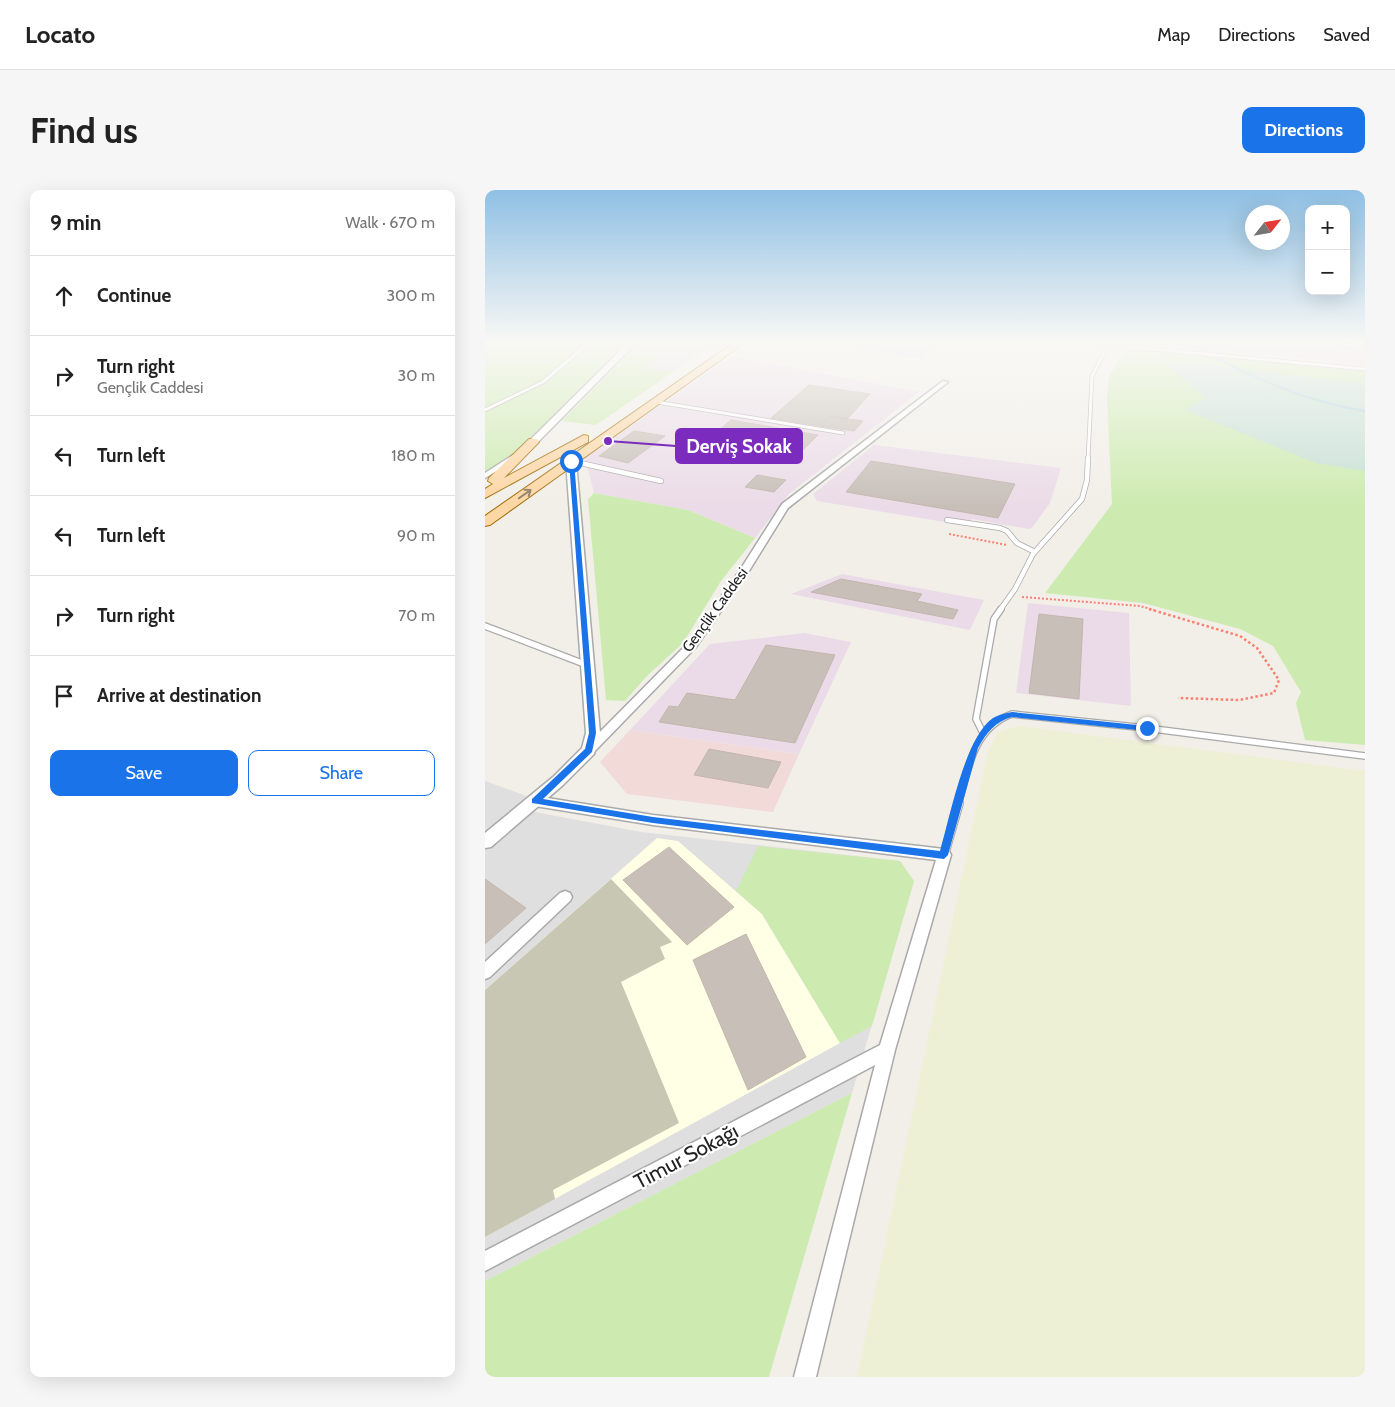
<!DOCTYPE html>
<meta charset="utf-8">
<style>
:root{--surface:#fff;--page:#f6f6f6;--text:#222;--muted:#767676;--line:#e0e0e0;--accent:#1a73e8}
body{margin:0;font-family:Cabin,sans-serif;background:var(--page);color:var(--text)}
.controls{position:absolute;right:15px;top:15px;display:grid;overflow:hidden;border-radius:10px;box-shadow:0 5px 20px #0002}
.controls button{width:45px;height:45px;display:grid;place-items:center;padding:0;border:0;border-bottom:1px solid var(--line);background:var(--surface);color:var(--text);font:25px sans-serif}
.compass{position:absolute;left:760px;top:15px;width:45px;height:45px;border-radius:50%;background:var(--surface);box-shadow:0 5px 20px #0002;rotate:59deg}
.stop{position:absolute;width:15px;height:15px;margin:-11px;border:4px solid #1a73e8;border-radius:50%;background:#fff}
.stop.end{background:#1a73e8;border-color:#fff;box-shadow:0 1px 5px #0008}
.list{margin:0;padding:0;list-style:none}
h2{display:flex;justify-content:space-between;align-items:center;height:65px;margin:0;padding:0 20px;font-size:21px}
h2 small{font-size:16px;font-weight:400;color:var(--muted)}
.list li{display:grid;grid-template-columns:32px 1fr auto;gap:15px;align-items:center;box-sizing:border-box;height:80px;padding:0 20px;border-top:1px solid var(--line)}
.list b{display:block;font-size:19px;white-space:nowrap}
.list p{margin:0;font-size:16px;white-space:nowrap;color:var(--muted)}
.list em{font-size:16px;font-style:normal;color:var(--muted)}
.actions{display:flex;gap:10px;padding:15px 20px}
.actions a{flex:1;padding:11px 0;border:1px solid var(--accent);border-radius:10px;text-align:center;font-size:18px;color:var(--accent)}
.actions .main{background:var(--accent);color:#fff}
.icon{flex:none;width:28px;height:28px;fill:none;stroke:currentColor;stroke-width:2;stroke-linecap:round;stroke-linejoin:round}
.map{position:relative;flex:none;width:880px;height:1187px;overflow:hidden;border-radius:10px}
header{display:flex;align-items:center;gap:30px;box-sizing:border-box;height:70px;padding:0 25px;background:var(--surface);border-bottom:1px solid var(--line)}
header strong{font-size:24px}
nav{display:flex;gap:28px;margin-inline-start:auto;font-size:18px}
.intro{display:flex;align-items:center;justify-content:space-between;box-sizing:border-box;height:120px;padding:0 30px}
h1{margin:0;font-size:35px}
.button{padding:12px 22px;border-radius:10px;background:var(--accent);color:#fff;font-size:18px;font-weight:700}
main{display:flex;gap:30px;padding:0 30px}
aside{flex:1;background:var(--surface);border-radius:10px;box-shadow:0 5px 20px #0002}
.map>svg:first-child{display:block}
.residential{fill:#e0dfdf}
.commercial{fill:#f2dad9}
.industrial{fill:#ebdbe8}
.education{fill:#ffffe5}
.construction{fill:#c7c7b4}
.farmland{fill:#eef0d5}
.grass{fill:#cdebb0}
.wetland{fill:#c6e0d4}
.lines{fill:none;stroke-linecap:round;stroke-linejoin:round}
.stream{stroke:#aad3df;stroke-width:2.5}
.building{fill:#c7bfb8;stroke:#c4b6ab}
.service-far3-casing{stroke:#a9a9a9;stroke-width:4.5}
.service-far2-casing{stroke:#a9a9a9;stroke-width:6}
.service-far1-casing{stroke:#a9a9a9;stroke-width:8}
.service-casing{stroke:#a9a9a9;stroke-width:10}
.minor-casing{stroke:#a9a9a9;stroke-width:3}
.tertiary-casing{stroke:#a9a9a9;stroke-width:3}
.primary-casing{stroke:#a06b00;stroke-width:2}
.path-far1{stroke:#fa8072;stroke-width:2;stroke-dasharray:2 2;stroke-linecap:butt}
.path{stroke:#fa8072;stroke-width:2.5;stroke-dasharray:2.5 2.5;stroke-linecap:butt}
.service-far3{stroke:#fff;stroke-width:3}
.service-far2{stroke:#fff;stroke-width:4.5}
.service-far1{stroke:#fff;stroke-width:5.5}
.service{stroke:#fff;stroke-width:8}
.minor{fill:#fff;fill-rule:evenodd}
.tertiary{fill:#fff;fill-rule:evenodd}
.primary{fill:#fcd6a4;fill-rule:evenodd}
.oneway{stroke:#8f7c63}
.route{fill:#1a73e8}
.labels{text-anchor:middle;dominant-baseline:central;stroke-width:4.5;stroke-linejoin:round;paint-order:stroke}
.far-street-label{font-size:15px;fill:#222;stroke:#fff}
.near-street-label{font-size:21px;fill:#222;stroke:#fff}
.leader{fill:none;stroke:#7b2cbf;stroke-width:2}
.callout-dot{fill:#7b2cbf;stroke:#fff;stroke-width:2}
.callout{fill:#7b2cbf;stroke:#7b2cbf;stroke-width:2}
.callout-label{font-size:19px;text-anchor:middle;font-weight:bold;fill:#fff}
</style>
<header>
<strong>Locato</strong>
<nav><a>Map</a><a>Directions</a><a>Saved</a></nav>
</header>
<div class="intro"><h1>Find us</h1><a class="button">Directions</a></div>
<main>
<aside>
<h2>9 min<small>Walk · 670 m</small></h2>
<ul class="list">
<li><svg class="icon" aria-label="ahead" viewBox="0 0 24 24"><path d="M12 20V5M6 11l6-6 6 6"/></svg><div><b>Continue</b></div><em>300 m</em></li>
<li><svg class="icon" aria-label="right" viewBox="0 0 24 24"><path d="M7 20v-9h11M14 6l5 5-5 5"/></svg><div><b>Turn right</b><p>Gençlik Caddesi</p></div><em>30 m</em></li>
<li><svg class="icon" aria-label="left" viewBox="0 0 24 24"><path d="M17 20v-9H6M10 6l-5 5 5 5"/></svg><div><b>Turn left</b></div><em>180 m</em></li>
<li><svg class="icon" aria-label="left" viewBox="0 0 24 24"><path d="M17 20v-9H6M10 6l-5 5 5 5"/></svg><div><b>Turn left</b></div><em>90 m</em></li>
<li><svg class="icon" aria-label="right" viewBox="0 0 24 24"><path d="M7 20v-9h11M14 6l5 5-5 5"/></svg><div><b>Turn right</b></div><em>70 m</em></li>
<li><svg class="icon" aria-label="arrive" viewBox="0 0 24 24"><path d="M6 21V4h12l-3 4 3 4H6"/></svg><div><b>Arrive at destination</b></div></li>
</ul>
<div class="actions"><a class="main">Save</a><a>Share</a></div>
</aside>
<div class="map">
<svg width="880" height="1187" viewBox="0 0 880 1187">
<rect width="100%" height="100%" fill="#f2efe9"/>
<path class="residential" d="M156,151h78l-46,31 -30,-3 14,-14 -27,-3z
M0,591l42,15 -13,12 127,24 259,29 14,20 -62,212 -367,188z"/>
<path class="commercial" d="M145,540l169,24 -26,58 -146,-18 -27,-32z"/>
<path class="industrial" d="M355,151h100l-17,15 -13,2z
M638,151h242v24z
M246,166l188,36 -130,102 -34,44 -67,-28 -94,-17 -9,-35z
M389,255l187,23 -11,35 -18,25 -4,1 -56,-10 -3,7 -152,-25 -4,-7z
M357,384l142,26 -14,30 -179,-36z
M543,413l101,10 2,93 -115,-13z
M319,443l47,9 -52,112 -169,-24 80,-86z"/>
<path class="education" d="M172,648l21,3 84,73 78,129 -355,194v-247z"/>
<path class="construction" d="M126,689l61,63 -12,5 5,12 -44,23 58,141 -126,67 2,9 -70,38v-247z"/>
<path class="farmland" d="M534,536l346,45v606h-508l131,-626 10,-19z"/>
<path class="grass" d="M0,151h143l-115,114 -28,16z
M641,160l60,3 179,18v374l-60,-5 -9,-37 5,-11 -28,-46 -33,-17 -97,-26 -98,-10 67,-89 -5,-106 2,-22z
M145,162l28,3 -14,14 29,3 -77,53 -34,-4z
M109,303l94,17 67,28 -34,43 -38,62 -36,33 -22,25 -19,-1 -18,-201z
M273,656l142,15 14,20 -42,145 -32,17 -78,-129 -26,-23z
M367,903l-83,284h-284v-96z"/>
<path class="wetland" d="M710,173l170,21v87l-49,-8 -131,-53 20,-12 -38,-33z"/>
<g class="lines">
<path class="stream" d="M698,151c5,5 17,7 24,11 49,28 102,50 158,59
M719,151l12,2 5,-2"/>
</g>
<path class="building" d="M851,152l15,1 2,7 -15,-2z
M324,195l61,9 -23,25 -17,-3 -10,10 -49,-8z
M345,226l17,3 16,2 -9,10 -34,-5z
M246,230l87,15 -23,23 -90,-16z
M149,241l31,5 -37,27 -29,-7z
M386,271l144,23 -17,34 -152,-26z
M272,285l29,5 -12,12 -29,-5z
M356,389l81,15 -5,7 41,9 -5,9 -142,-27z
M554,424l44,5 -4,80 -50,-6z
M281,455l69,10 -40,88 -136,-21 10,-16 9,1 9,-14 48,7z
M224,559l72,13 -13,26 -74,-13z
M184,657l65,60 -47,38 -64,-65z
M0,689l41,29 -41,36z
M261,744l60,123 -58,33 -55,-130z"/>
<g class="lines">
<defs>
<path id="service-far3" d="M172,212l186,31
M0,220l58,-28 48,-41
M603,269l4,-83 16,-31 257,24"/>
<path id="service-far2" d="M86,271l90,20
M462,330l53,8 7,3 10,12 18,9
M515,420l15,-21 18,-35 49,-55 5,-19 1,-22"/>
<path id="service-far1" d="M0,436l102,39
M498,543l-7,-14 18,-100 7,-10
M473,615c10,-36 15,-77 54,-91l134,14 219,28"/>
<path id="service" d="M459,665l15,-52"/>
<path id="minor" d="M458,191l5,1 -160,126 -39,63 -53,76 -103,106h-8l-2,-3 2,-3 103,-104 52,-73 42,-66z
M28,265l7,2 -35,21v-5z
M50,606l118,19 291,34 5,2 2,4 -56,195 -79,327h-22l81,-312 -390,206v-20l395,-206 56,-185 -283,-35 -118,-19 -5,-2 -1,-3 1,-3z
M80,701l5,2 2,4 -2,4 -80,76 -5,2v-17l75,-69z"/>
<path id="tertiary" d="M145,151h8l-102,103h-6v-4z
M86,268l5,3 24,272 -6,21 -31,31 -72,62 -6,1v-15l68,-56 29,-29 4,-15 -20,-272z"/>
<path id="primary" d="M251,151h11l-257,184 -5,1v-10z
M99,245l4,1v6l-103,56v-9l8,-5 -5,-3 1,-3 40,-39h8l2,3 -35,36z"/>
</defs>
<use href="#service-far3" class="service-far3-casing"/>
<use href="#service-far2" class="service-far2-casing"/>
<use href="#service-far1" class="service-far1-casing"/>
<use href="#service" class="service-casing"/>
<use href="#minor" class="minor-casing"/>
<use href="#tertiary" class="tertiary-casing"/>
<use href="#primary" class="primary-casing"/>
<path class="path-far1" d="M464,344l58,11
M537,407l118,9 14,4"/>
<path class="path" d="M664,419l91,27 17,12 22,32 -5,13 -35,7 -61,-2"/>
<use href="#service-far3" class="service-far3"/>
<use href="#service-far2" class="service-far2"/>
<use href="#service-far1" class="service-far1"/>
<use href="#service" class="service"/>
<use href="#minor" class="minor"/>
<use href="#tertiary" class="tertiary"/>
<use href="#primary" class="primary"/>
</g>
<defs><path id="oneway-shaft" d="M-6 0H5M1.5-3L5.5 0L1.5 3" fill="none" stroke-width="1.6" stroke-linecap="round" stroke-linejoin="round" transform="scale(1.25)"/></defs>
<use class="oneway" href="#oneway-shaft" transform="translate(40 304) rotate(-35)"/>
<linearGradient id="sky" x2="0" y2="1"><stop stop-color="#8fc0e4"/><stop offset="0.48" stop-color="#f9f8f5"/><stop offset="1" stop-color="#f9f8f5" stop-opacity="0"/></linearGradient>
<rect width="880" height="317" fill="url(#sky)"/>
<path class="route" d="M86,270l3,1 22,272 -4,19 -49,47 110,18 287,34c10,-34 25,-114 53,-133 5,-3 13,-5 19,-6l135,14 3,2 -3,3 -135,-14c-17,5 -25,15 -34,31l-30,107 -4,4 -291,-36 -121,-20v-4l53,-50 4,-16 -20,-272z"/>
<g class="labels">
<g class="far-street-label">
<text transform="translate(230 420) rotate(-54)">Gençlik Caddesi</text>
</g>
<g class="near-street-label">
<text transform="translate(201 966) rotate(-28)">Timur Sokağı</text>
</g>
</g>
<path class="leader" d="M123 251L191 256"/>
<circle class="callout-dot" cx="123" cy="251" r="5"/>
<rect class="callout" x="191" y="239" width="126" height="34" rx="5"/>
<g class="callout-label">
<text x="254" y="263">Derviş Sokak</text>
</g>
</svg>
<div class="controls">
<button>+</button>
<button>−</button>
</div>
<svg class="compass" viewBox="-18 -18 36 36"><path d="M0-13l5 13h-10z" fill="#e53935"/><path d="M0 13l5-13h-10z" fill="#767676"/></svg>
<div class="stop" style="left:86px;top:271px"></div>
<div class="stop end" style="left:662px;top:538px"></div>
</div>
</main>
